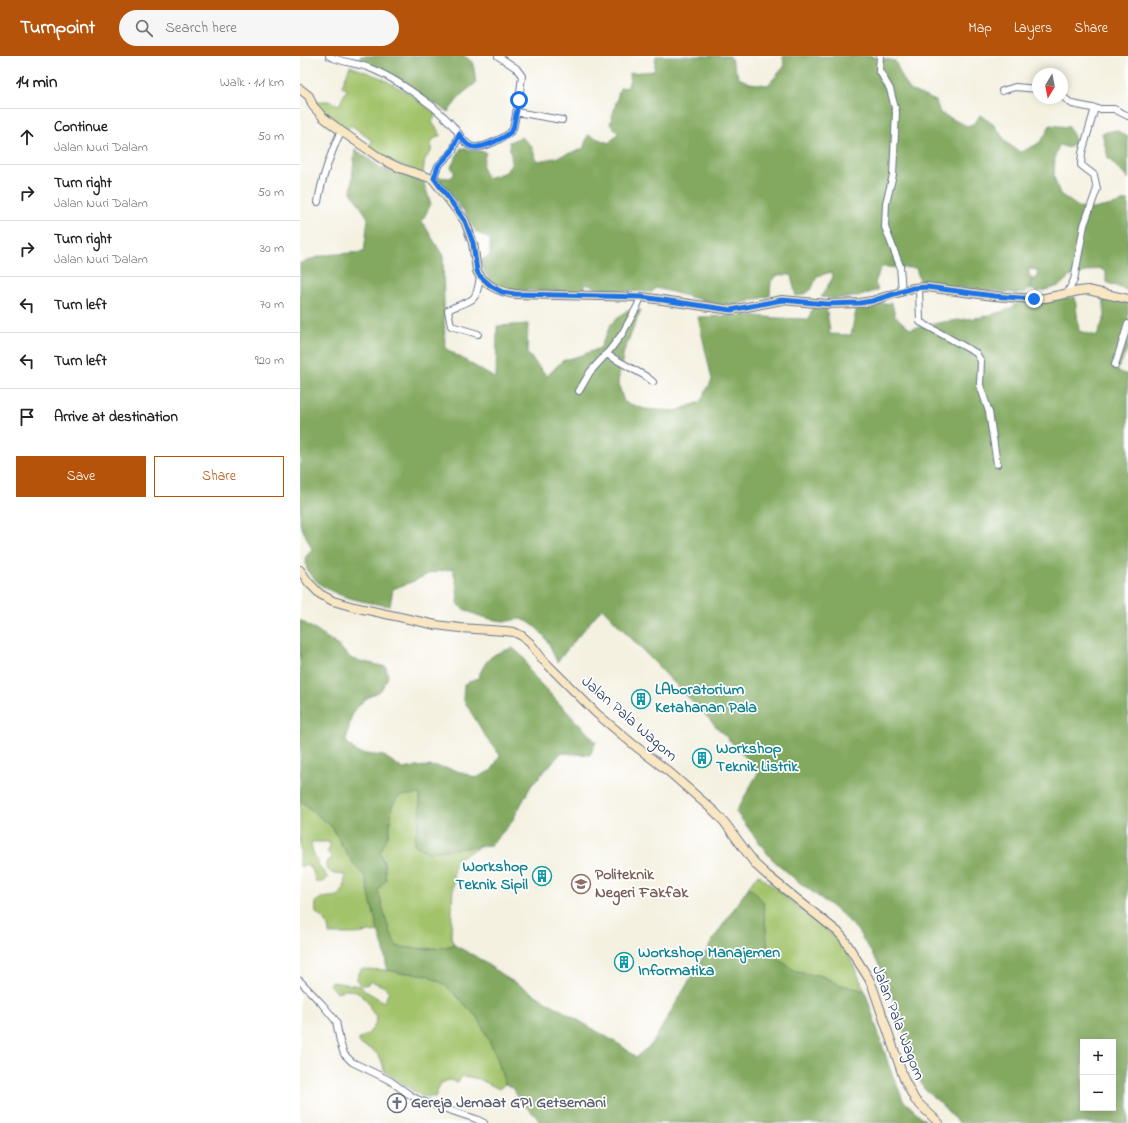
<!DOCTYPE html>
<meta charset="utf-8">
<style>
:root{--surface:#fff;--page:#f6f6f6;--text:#222;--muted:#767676;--line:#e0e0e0;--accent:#b45309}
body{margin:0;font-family:"Indie Flower",sans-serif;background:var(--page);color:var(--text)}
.controls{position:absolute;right:12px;bottom:12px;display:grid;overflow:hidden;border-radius:0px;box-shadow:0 2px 10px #0003}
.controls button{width:36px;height:36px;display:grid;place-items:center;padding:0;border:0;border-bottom:1px solid var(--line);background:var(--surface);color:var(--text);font:20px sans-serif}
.compass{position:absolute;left:732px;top:12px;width:36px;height:36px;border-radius:50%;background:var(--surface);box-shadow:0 2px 10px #0003;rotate:190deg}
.stop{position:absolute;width:12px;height:12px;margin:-9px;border:3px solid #1a73e8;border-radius:50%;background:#fff}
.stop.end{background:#1a73e8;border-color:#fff;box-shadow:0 1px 4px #0008}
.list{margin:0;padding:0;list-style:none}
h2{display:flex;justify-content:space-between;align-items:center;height:52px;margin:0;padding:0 16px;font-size:17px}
h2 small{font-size:13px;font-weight:400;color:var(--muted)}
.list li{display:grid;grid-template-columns:26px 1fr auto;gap:12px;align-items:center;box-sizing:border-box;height:56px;padding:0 16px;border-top:1px solid var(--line)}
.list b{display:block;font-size:15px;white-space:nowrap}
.list p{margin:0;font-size:13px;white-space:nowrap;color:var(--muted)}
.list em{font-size:13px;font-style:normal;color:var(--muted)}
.actions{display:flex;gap:8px;padding:12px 16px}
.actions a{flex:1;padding:9px 0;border:1px solid var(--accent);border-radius:0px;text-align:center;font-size:14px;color:var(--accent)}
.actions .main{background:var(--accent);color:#fff}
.icon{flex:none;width:22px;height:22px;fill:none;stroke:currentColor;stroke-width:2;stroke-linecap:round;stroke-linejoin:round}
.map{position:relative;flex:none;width:828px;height:1067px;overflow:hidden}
header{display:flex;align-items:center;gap:24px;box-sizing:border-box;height:56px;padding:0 20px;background:var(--accent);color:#fff}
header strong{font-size:19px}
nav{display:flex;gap:22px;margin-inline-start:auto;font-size:14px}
.search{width:280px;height:36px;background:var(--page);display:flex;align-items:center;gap:10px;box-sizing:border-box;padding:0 14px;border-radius:22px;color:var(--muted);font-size:15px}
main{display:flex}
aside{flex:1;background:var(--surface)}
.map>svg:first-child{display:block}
.green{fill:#a3c36b;stroke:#5f7964}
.forest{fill:#82a95f;stroke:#4e6c5e;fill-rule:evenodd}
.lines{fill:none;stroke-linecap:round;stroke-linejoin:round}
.minor-casing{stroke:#67738c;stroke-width:8}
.secondary-casing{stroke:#67738c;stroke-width:10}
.minor{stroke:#fff;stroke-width:6}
.secondary{stroke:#f9e7c3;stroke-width:8}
.route{stroke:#1a73e8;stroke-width:5}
.labels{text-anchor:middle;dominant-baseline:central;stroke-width:3.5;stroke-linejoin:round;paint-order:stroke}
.culture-label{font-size:16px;font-weight:bold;fill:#0d838f;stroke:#fff;text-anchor:start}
.street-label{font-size:16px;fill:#1b2f5e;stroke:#fff}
.education-label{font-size:16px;font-weight:bold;fill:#785e54;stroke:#fff;text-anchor:start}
.worship-label{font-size:16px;font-weight:bold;fill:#5b616d;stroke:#fff;text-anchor:start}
</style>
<header>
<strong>Turnpoint</strong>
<div class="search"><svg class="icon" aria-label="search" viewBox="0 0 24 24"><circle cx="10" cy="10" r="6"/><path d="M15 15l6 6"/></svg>Search here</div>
<nav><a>Map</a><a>Layers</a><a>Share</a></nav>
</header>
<main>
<aside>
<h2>14 min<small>Walk · 1.1 km</small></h2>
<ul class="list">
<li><svg class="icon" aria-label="ahead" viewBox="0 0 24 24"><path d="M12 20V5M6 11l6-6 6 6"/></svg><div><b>Continue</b><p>Jalan Nuri Dalam</p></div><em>50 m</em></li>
<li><svg class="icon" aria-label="right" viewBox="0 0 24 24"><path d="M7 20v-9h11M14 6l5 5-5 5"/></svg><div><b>Turn right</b><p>Jalan Nuri Dalam</p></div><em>50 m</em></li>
<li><svg class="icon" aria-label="right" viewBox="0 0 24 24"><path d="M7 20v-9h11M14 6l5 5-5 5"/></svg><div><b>Turn right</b><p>Jalan Nuri Dalam</p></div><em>30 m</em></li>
<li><svg class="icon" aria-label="left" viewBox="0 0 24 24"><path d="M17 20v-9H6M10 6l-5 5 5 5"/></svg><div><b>Turn left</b></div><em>70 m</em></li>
<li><svg class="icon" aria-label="left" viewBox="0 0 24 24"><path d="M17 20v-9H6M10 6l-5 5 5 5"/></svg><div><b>Turn left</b></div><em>920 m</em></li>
<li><svg class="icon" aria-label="arrive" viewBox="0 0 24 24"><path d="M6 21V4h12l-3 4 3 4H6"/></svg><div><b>Arrive at destination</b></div></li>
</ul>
<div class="actions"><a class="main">Save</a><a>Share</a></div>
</aside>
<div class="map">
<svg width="828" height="1067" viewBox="0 0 828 1067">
<rect width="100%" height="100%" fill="#fff"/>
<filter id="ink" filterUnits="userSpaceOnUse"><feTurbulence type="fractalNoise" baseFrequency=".025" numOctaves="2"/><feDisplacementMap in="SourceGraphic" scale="8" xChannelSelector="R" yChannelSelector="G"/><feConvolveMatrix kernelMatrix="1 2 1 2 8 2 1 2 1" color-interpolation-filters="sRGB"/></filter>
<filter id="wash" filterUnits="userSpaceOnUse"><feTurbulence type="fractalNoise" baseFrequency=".012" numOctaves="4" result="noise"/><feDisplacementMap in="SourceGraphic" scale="16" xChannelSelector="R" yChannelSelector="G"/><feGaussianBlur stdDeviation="0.9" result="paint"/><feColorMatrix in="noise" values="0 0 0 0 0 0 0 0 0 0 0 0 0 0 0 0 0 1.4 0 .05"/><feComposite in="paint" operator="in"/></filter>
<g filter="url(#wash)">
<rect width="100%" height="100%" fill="#f4f1e1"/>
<path class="green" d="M50,10l29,11 33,18 24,19 -4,8 9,13 -9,5 -1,12 -6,7 -2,14 -31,-11 -24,-15 4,-6 -21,-16 -4,5 -27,-20 -5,-9h14l10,4 8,-16 -5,-3z
M120,737v23l-6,28 14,8 54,-6 -28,14 -3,77 3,8c-21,5 -37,4 -58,1l-10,-26 -8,-30 8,-10 -2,-17 -4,-11 9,-18 3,-28 7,-10z
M0,744l33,28 8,16 10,16 14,17 13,54 -23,3h-26c0,-12 -5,-14 -13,-21l-1,-11 6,-4 17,-2 6,-7 1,-14 -12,-1 -7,-6v-5l6,-5 -5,-7 3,-2 -1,-7h-18c2,17 8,23 17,36l-6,4h-6l-4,-13 -6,-5 -6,3z
M458,818l81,66 12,20 14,31 -27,-7 -16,-8 -25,-4 -22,-15 -7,-9 -5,-46 -11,-13 -4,-1z
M61,913l26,1 13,3h13l14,2 18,10 17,16 18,20 17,37 8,26 -6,5 -20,-10 -16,-3 -5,6 -10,-2 -7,3 -6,14 -14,-1 -37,-25c-2,-16 -9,-21 -23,-26l-3,-5c11,-6 17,-11 19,-23 -2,-2 -5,-4 -6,-7 -2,-3 -1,-6 -4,-9 -8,-10 -19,-14 -30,-8l-7,-8 1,-3 30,4 6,6 17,10 5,-10 -4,-5 -14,-6c-5,6 -10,5 -15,-1z"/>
<path class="forest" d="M61,0h104l8,7 3,20 -14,11 -14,18 -51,-32 -39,-18z
M356,0h74l9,22 11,5 18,2 16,-18 -1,-11h86l26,5 7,16 8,13 26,11 4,12 27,13 8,-3 5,-8 14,10 14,19 12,8c18,-7 22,-9 30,-27l19,2 7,14 -7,7 -10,-3 -4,11 -1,21 6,17 20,14 13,1 23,-5 12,-4v91l-22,-9v-10l-7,-4 -30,9 -10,9 -21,6 -8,-3 3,-10 5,-2 -1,-7 -8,-1v8l3,1 -3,11 -5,5 -103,-10 -5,-16 -35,-1 -6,16 3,7c-19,7 -37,11 -57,7l12,-20 -1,-5 -15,4c-5,13 -6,18 -21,20l-5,-21h-13l-7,6 -1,15 -36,9 -17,-1 -61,-16 -4,4 -51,-2 -15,-6 -2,8 -78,-2c-14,-6 -24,-15 -25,-30l9,-4v-17l-14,-7 -10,-18 -29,-37 13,1 4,-3v-4l-3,-4 10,-19 25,4 -4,15 5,11 19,-6 6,-9 -3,-21 12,-5 10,8 6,16 17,-3 29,-9 5,-14 21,8 9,-10 -8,-9 10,-36 8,-1 2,-9v-5l24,-2z
M816,74l12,7v42l-20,-21 -6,-25z
M55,93l26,19 42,12 8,24 -9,17 21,35 2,92 51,31 1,-53 31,-2 -1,29 20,23 15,-15 20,-6 18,-7 11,-24 15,-13 15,-1 -17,41 -6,31 6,20 21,7 31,2 24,-9 12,-22 -14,-63 51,-2 27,3 33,1 3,-11 14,-1 4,23 -1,4 22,1 6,-29 35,-3 3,13 15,13 33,-7 40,-5 28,-8 3,-4 9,-5 26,1 26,-4 4,34 18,5 8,-20 -2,-20 25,5v48l-11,22 11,4v748h-169l-21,-22 -14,-12 -7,-15 -29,-91 -10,-20 -21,-33 -14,-15 -48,-36 -24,-21 -35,-46 23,-41 -157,-163 -45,54c-4,-8 -6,-16 -11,-23 -5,-8 -17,-19 -26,-20 -5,0 -9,2 -13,2 -15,0 -38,-7 -49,-16l-1,-18 -4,-18 -23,4 -16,8 -21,8 -3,17c-27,-4 -65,-10 -81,-33 -3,-4 -3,-11 -4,-15l7,-9 -12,-25v-261l24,-8 40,-3 4,-34 -17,-26zM783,986h30v66h-30z
M0,564l35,23 17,16 34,8 2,10 -7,13 -17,10 -12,13 -6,28 12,12 26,3 19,13c28,-6 47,-2 73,9l16,-8 8,-15 -11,-13 -26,-43 1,-15 14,-6c9,-21 13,-24 35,-30l11,10 5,11 7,10 60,63 -6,13 -29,-2 -30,33 -20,37 -20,22 -63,7 -14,-8 6,-28v-22l-21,2 -7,10 -3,28 -9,18 4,11 2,17 -8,10 8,30 10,26c21,4 37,4 58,-1l21,11 32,22 115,68 14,11 16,-13 62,-106 34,-50 4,1 11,13 5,45 7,10 22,15 25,4 16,8 27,7 24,75 14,34 25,23h-388l-5,-8 -16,-14 -5,-12 -9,-5 -8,-26 -17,-37 -18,-20 -17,-16 -18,-10 -14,-2h-13l-13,-3 -3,-20 -6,-19 -13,-54 -14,-17 -10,-16 -8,-16 -33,-28z"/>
</g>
<g filter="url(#ink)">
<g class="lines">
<defs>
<path id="minor" d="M29,0c12,6 26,7 38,11 24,9 45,24 65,39 7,6 14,12 20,19 6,6 12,20 21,22 9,2 35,-10 40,-18l6,-29 3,-24 -6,-8 -18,-12
M580,0l-1,14 11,19 6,23 -3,63 -7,28 -1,24 15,39 2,26
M702,35l13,-4 23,2
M762,40l10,8 25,5h17l14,7
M216,56l46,8
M133,123l5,-13 15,-15 6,-17
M18,146c4,-26 12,-47 23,-71
M619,232l1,34 56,31 5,8 -1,24 9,27 8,52
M767,238l7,-14 10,-55 13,-36 -3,-14 -13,-10 1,-12 13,-45
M178,278l-27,-8 -3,-16c23,-12 28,-3 32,-34
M306,298l41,23 6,5
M815,309l13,-41
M279,335l11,-19 19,-21 13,-17 15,-27 4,-10
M0,925l22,23 14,17 4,21 4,12 8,8 37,18 21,15 9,5 57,19 8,4"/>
<path id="secondary" d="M0,33l9,7 4,10 10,11 18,14 42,29 17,8 33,11 32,42 8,22 4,28c7,14 23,21 38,23l127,3 89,13 51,-10 45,4 33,-1 12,-2 41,-13 14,-1 67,9 40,3 11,-1 34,-7 9,-1 40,9
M0,514l9,13 11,11 13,7 21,6 82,18 24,3 45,3 9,1 8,4 8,7 13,17 53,53 38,32 34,26 47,41 10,11 31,42 11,10 71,57 6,7 25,40 4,9 31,91 11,21 24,23"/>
</defs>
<use href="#minor" class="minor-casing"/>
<use href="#secondary" class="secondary-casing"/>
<use href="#minor" class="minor"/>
<use href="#secondary" class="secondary"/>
</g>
</g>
<g class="lines" filter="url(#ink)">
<path class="route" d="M219,44l-6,29c-5,8 -34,22 -43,17 -5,-2 -8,-8 -11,-12l-7,17 -14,15 -4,12 31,43 8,22 4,28 2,4 12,11 11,6 13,2 127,3 89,13 51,-10 45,4 33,-1 12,-2 41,-13 14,-1 67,9 40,3"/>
</g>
<defs>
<symbol id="building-ring" viewBox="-11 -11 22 22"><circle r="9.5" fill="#fff" stroke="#0f9aa8" stroke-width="1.5"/><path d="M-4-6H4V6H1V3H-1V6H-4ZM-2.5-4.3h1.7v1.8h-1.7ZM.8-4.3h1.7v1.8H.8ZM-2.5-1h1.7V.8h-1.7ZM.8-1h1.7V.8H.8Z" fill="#0f9aa8"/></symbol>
<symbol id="university-ring" viewBox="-11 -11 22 22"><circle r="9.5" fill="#fff" stroke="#8d6e63" stroke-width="1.5"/><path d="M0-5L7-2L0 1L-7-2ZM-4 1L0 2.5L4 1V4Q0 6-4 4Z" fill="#8d6e63"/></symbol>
<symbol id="church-ring" viewBox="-11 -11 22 22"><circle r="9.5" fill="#fff" stroke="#6b7280" stroke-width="1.5"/><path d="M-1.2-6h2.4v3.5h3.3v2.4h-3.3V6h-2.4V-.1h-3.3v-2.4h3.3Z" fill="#6b7280"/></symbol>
</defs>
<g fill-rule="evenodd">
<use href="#building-ring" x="330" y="632" width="22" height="22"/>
<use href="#building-ring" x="391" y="691" width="22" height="22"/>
<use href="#building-ring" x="231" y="809" width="22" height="22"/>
<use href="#university-ring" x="270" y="817" width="22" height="22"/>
<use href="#building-ring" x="313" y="895" width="22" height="22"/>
<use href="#church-ring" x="86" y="1036" width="22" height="22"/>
</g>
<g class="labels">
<g class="culture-label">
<text x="355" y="634">LAboratorium<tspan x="355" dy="18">Ketahanan Pala</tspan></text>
<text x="416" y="693">Workshop<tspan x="416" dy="18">Teknik Listrik</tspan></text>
<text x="228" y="811" text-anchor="end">Workshop<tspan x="228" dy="18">Teknik Sipil</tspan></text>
<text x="338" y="897">Workshop Manajemen<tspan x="338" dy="18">Informatika</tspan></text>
</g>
<g class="street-label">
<text transform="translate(329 663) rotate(41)">Jalan Pala Wagom</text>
<text transform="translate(598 967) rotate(69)">Jalan Pala Wagom</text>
</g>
<g class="education-label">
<text x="295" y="819">Politeknik<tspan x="295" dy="18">Negeri Fakfak</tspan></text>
</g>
<g class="worship-label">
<text x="111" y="1047">Gereja Jemaat GPI Getsemani</text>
</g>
</g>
</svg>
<div class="controls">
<button>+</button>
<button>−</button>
</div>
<svg class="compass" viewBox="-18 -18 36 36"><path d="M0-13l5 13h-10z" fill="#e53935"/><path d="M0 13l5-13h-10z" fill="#767676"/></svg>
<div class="stop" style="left:219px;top:44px"></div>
<div class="stop end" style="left:734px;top:243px"></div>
</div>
</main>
